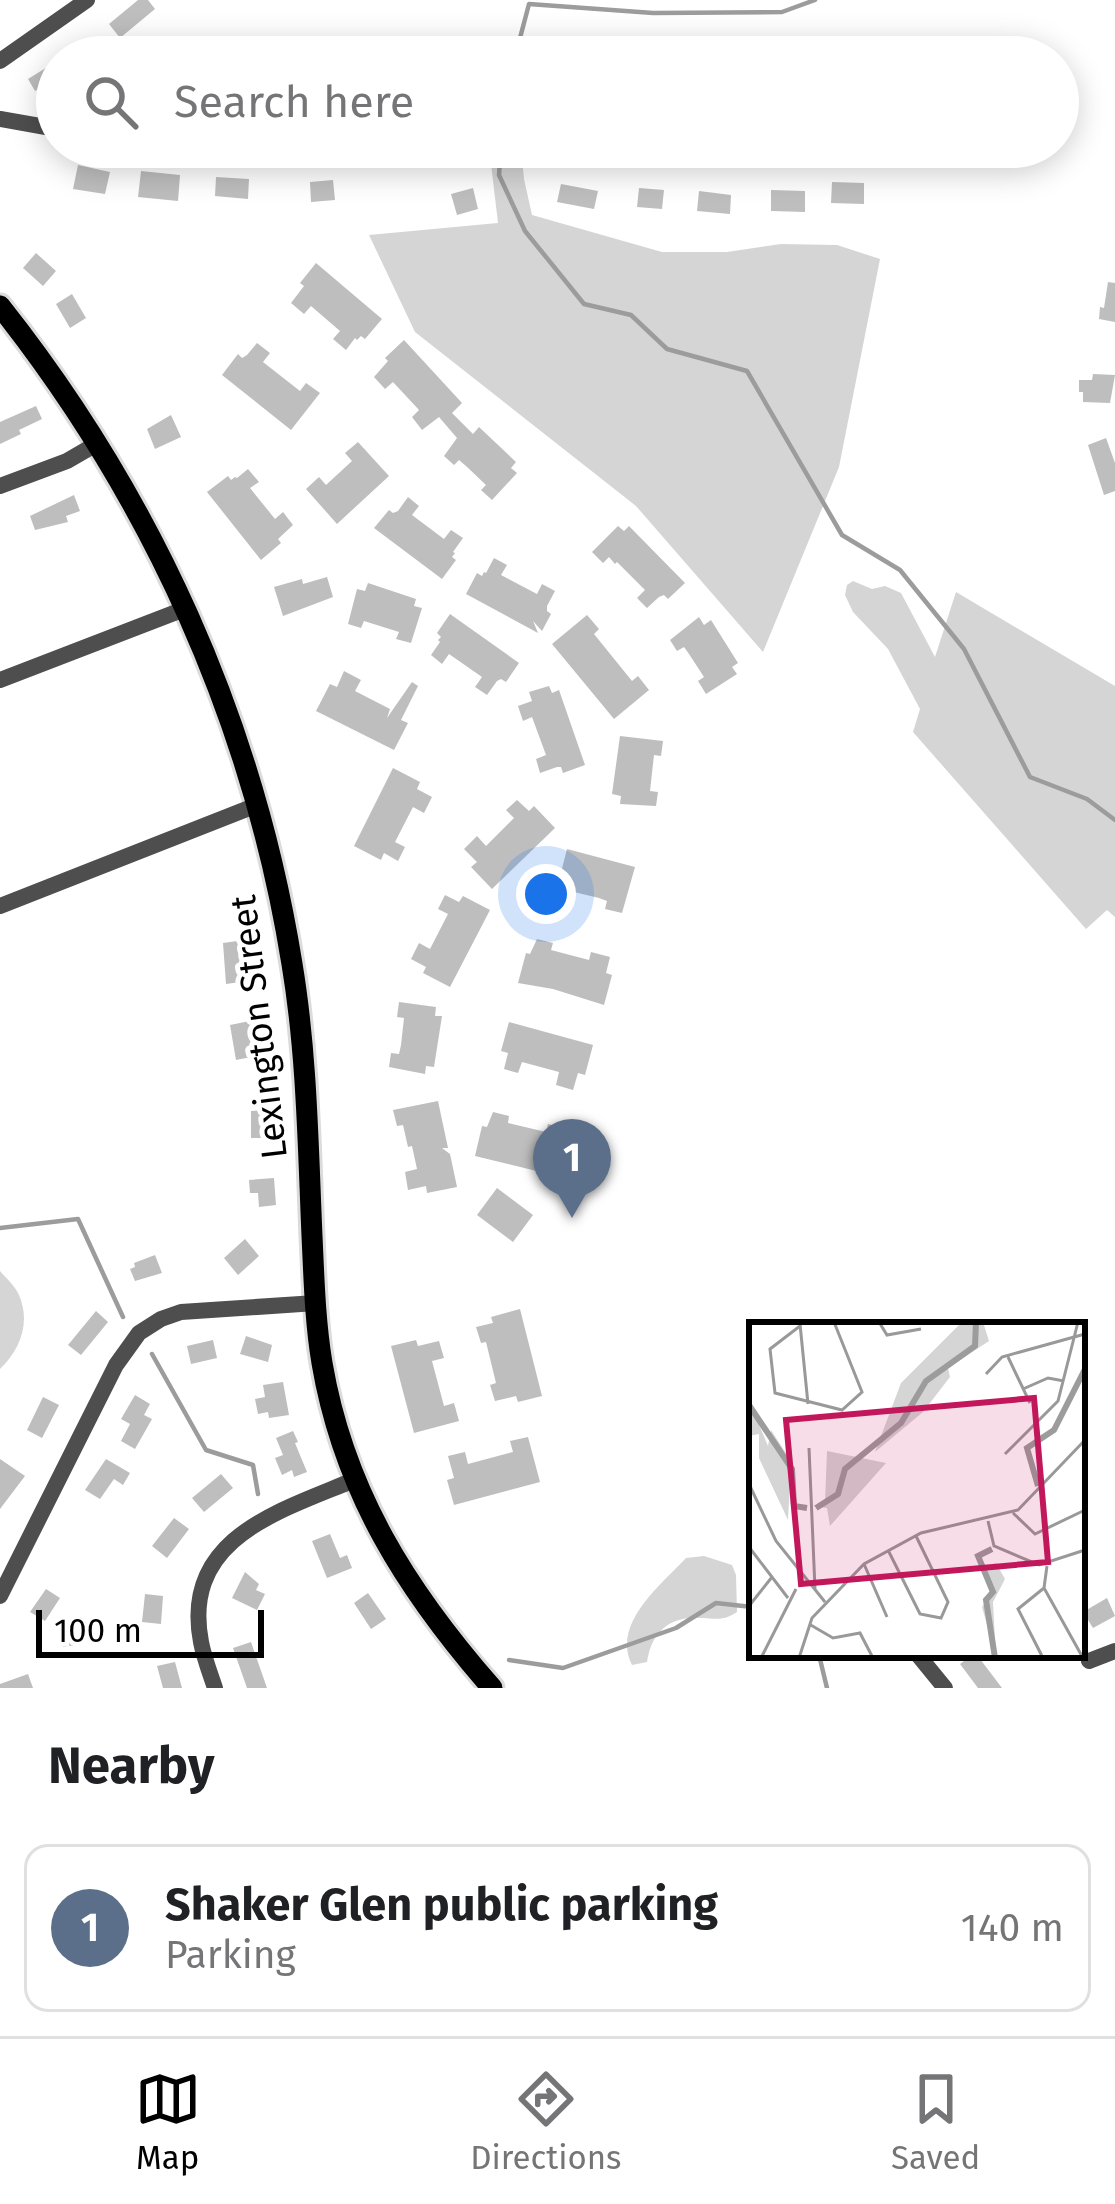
<!DOCTYPE html>
<style>
:root{--surface:#fff;--page:#f2f2f2;--text:#202124;--muted:#757577;--line:#e0e0e0;--accent:#000}
body{margin:0;font-family:"Fira Sans",sans-serif;background:var(--page);color:var(--text)}
.scale{position:absolute;left:36px;bottom:30px;width:228px;box-sizing:border-box;padding-left:12px;border:6px solid #000;border-top:0;font-size:33px;line-height:42px;white-space:nowrap;color:#000;-webkit-text-stroke:9px #fff;paint-order:stroke}
.you{position:absolute;left:546px;top:894px;width:42px;height:42px;margin:-30px;border:9px solid #fff;border-radius:50%;background:#1a73e8;box-shadow:0 0 0 18px #1a73e833}
.badge{display:grid;place-items:center;width:78px;height:78px;border-radius:50%;background:var(--accent);color:#fff;font-size:39px;font-weight:700}
.pin{position:absolute;translate:-50% -99px;filter:drop-shadow(0 3px 6px #0008)}
.pin::after{content:'';position:absolute;top:63px;width:42px;height:36px;background:inherit;clip-path:polygon(0 0,100% 0,50% 100%)}
.list{margin:0;padding:0;list-style:none}
h2{display:flex;justify-content:space-between;align-items:center;height:156px;margin:0;padding:0 48px;font-size:51px}
h2 small{font-size:39px;font-weight:400;color:var(--muted)}
.list li{display:grid;grid-template-columns:78px 1fr auto;gap:36px;align-items:center;box-sizing:border-box;height:168px;margin:0 24px 24px;padding:0 24px;border:3px solid var(--line);border-radius:24px}
.list b{display:block;font-size:45px;white-space:nowrap}
.list p{margin:0;font-size:39px;white-space:nowrap;color:var(--muted)}
.list em{font-size:39px;font-style:normal;color:var(--muted)}
.icon{flex:none;width:66px;height:66px;fill:none;stroke:currentColor;stroke-width:2;stroke-linecap:round;stroke-linejoin:round}
.map{position:relative;flex:none;width:1115px;height:1688px;overflow:hidden}
.search{position:absolute;background:var(--surface);box-shadow:0 6px 30px #0003;left:36px;right:36px;top:36px;height:132px;display:flex;align-items:center;gap:30px;box-sizing:border-box;padding:0 42px;border-radius:66px;color:var(--muted);font-size:45px}
.sheet{height:348px;background:var(--surface)}
nav{display:flex;justify-content:space-around;align-items:center;box-sizing:border-box;height:168px;border-top:3px solid var(--line);background:var(--surface);font-size:33px;color:var(--muted)}
nav a{display:grid;justify-items:center;gap:6px}
nav .on{color:var(--accent)}
.map>svg:first-child{display:block}
.green{fill:#d5d5d5}
.lines{fill:none;stroke-linecap:round;stroke-linejoin:round}
.stream{stroke:#9c9c9c;stroke-width:4.5}
.building{fill:#bebebe}
.major-casing{stroke:#dbdbdb;stroke-width:27}
.minor{stroke:#4e4e4e;stroke-width:16}
.major{stroke:#000;stroke-width:21}
.labels{text-anchor:middle;dominant-baseline:central;stroke-width:10;stroke-linejoin:round;paint-order:stroke}
.street-label{font-size:36px;fill:#000;stroke:#fff}
.inset-river{fill:none;stroke:#9c9c9c;stroke-width:6}
.inset-road{fill:none;stroke:#999;stroke-width:3}
.view{fill:#c2185b;fill-opacity:0.15;stroke:#c2185b;stroke-width:6}
.inset-edge{fill:none;stroke:#000;stroke-width:6}
</style>
<div class="map">
<svg width="1115" height="1688" viewBox="0 0 1115 1688">
<rect width="100%" height="100%" fill="#fff"/>
<path class="green" d="M489,147h32l3,32 8,36 130,37h65l54,-8 56,1 43,14 -41,208 -76,185 -127,-146 -221,-174 -46,-97 129,-12z
M853,581l19,8 13,-3 16,7 34,64 21,-65 159,94v231l-8,-7 -21,19 -173,-197 7,-23 -32,-60 -35,-37 -8,-17 2,-10z
M0,1271c6,7 15,15 19,24 12,28 1,55 -19,74z
M704,1556l28,9 4,10 1,37c-17,12 -28,4 -47,6 -26,2 -39,19 -43,44l-15,3c-21,-41 29,-80 54,-107z"/>
<g class="lines">
<path class="stream" d="M515,57l14,-53 124,9 129,-1 33,-12
M501,147l-2,28 26,56 59,73 47,11 36,34 80,22 95,164 58,35 64,79 66,128 57,22 28,21
M0,1228l78,-9 45,98
M152,1354l54,96 47,15 5,29
M819,1655l8,33
M509,1660l54,8 113,-40 40,-25 36,4"/>
</g>
<path class="building" d="M138,0h10l7,9 -35,29 -11,-14z
M57,61v16l-22,14 -7,-12z
M78,165l32,7 -5,22 -32,-5z
M141,171l39,4 -2,26 -40,-4z
M216,177l33,2 -1,20 -33,-3z
M333,180l2,20 -24,2 -1,-20z
M832,182l32,1v21l-33,-1z
M561,184l37,7 -4,18 -37,-7z
M473,188l5,21 -21,6 -6,-21z
M639,188l25,2 -2,19 -25,-2z
M771,190l34,1v21l-34,-1z
M699,191l32,4 -1,19 -33,-3z
M36,253l20,18 -13,15 -20,-18z
M316,263l66,56 -17,20 -4,-3 -4,4 -2,-2 -9,12 -13,-11 7,-8 -29,-25 -7,8 -13,-11 13,-17 -4,-3z
M1108,282l7,1v39l-16,-3 1,-12 4,1z
M72,294l14,24 -16,10 -14,-24z
M404,340l58,63 -10,10 21,21 6,-7 37,35 -5,6 6,5 -25,27 -11,-10 5,-5 -20,-19 -7,-6 -5,5 -10,-9 13,-18 -18,-21 -17,13 -10,-13 7,-7 -26,-28 -8,7 -11,-12 14,-16 -3,-3z
M257,343l13,10 -7,9 37,29 6,-8 14,10 -29,37 -69,-55 16,-21 4,4 5,-3z
M1093,374l22,1 -5,28 -27,-1v-10h-4v-12h13z
M36,406l6,13 -23,11 2,4 -21,10v-22z
M171,415l10,22 -26,12 -8,-20z
M1106,438l9,25v28l-11,4 -16,-50z
M358,442l31,34 -52,48 -31,-35 13,-12 7,8 26,-24 -7,-8z
M248,469l11,13 -9,6 25,31 8,-7 10,13 -15,14 3,4 -20,17 -54,-68 21,-16 3,4 4,-3 2,1z
M74,495l6,16 -14,5 2,6 -33,8 -5,-14z
M408,497l11,9 -7,9 32,24 7,-9 12,8 -10,14 2,1 -3,4 4,3 -14,19 -68,-51 15,-18 4,3 5,-2z
M618,526l6,5 5,-5 56,57 -17,16 -4,-4 -5,2 -12,11 -10,-10 8,-8 -28,-28 -2,2 -6,-7 -6,6 -11,-11z
M494,558l13,7 -6,10 36,19 5,-10 13,7 -8,15v5l4,3 -9,17 -9,-10 5,12 -72,-39 11,-21 5,3 2,-4 2,1z
M327,577l6,20 -50,19 -9,-29 28,-8 1,5z
M368,583l48,16 -2,7 8,2 -11,35 -15,-4 3,-7 -35,-11 -3,7 -13,-4 9,-35 8,2z
M450,614l69,49 -13,19 -5,-3 -4,2 -10,14 -12,-8 7,-10 -33,-23 -7,10 -11,-9 9,-13 -2,-2 3,-3 -4,-4z
M587,615l12,14 -5,5 38,47 6,-5 11,14 -35,29 -62,-75z
M699,617l5,8 7,-5 27,43 -6,4 5,7 -31,20 -8,-13 6,-4 -15,-23 -5,-7 -7,4 -7,-11z
M344,671l17,9 -6,11 35,18 -3,9 25,-36 6,4 -17,34 7,3 -14,27 -78,-39 14,-27 7,3z
M549,686l3,7 7,-3 26,75 -22,8 -2,-6h-4l-17,6 -4,-14 10,-4 -14,-38 -9,4 -5,-15 14,-5 -3,-9z
M620,736l43,5 -2,15 -7,-1 -4,36 8,1 -2,14 -36,-2 1,-8 -9,-2z
M393,768l27,14 -3,7 15,8 -8,16 -11,-6 -18,35 10,5 -7,14 -14,-8 -3,7 -27,-14z
M517,800l12,11 5,-5 21,22 -63,61 -21,-22 6,-5 -13,-13 13,-13 9,10 28,-28 -8,-8z
M567,849l68,18 -13,46 -17,-4 2,-8 -8,-3 -25,-6 -2,8 -17,-4z
M445,895l14,7 4,-6 27,14 -40,77 -27,-14 3,-6 -15,-8 8,-16 11,6 18,-35 -10,-5z
M537,939l16,4 -2,7 38,10 2,-8 19,5 -4,16 6,2 -8,30 -51,-16 -35,-6 8,-30 4,1z
M244,940l6,22h3l2,18 -29,4 -3,-41z
M399,1002l37,5 -1,9h7l-8,51 -8,-1 -1,8 -36,-7 2,-14 8,1 2,-9 3,-27 -7,-1z
M260,1019l6,35 -30,6 -6,-35z
M509,1022l84,23 -8,30 -7,-2 -5,17 -17,-5 3,-13 -37,-10 -4,11 -14,-4 4,-16 -7,-2z
M438,1101l10,47h-6l8,6 7,33 -30,6 -1,-7 -18,4 -3,-18 12,-3 -5,-23 -4,1 -5,-22 -6,1 -4,-16z
M270,1110l1,28h-20v-27z
M493,1112l16,4 -1,7 38,9 2,-8 19,5 -4,15 6,2 -8,31 -86,-21 7,-30 5,1z
M274,1178l2,27 -17,2 -1,-14h-8l-1,-13z
M497,1188l36,27 -20,27 -36,-27z
M245,1239l14,17 -21,19 -14,-17z
M155,1255l7,18 -27,8 -5,-12 5,-2 -1,-4z
M520,1309l22,87 -24,6 -2,-6 -21,5 -5,-16 6,-2 -10,-41 -5,1 -5,-16 17,-4 -2,-6z
M96,1311l12,11 -27,33 -13,-10z
M246,1336l26,9 -4,17 -28,-8z
M213,1340l4,18 -26,6 -4,-18z
M416,1340l2,6 21,-5 5,17 -12,3 12,45 10,-3 5,18 -45,12 -23,-87z
M283,1382l6,33 -20,3 -1,-6 -10,2 -3,-15 10,-2 -2,-12z
M135,1395l15,9 -6,11 8,4 -17,30 -14,-8 9,-17 -9,-5z
M43,1397l16,8 -17,33 -15,-8z
M293,1431l5,11 -3,1 12,29 -13,5 -2,-7 -10,5 -7,-17 8,-3 -7,-17z
M528,1437l12,45 -86,23 -7,-25 7,-2 -6,-22 17,-4 3,12 45,-12 -3,-11z
M0,1459l25,17 -25,33z
M106,1459l24,14 -7,12 -9,-6 -14,20 -15,-9z
M221,1474l12,14 -29,24 -12,-14z
M174,1518l15,11 -22,29 -15,-12z
M330,1534l10,24 7,-3 5,13 -25,10 -15,-37z
M245,1572l14,12 -3,6 9,4 -8,16 -25,-12z
M46,1589l14,9 -15,23 -15,-9z
M368,1593l18,26 -15,10 -17,-26z
M145,1594l18,2 -2,28 -19,-2z
M1107,1598l8,18 -22,12 -10,-16z
M79,1627l3,17 -19,3 -3,-17z
M251,1642l16,46h-20l-14,-40z
M972,1655h5l25,33h-24l-18,-24z
M175,1662l7,26h-19l-6,-22z
M28,1674l5,14h-33v-4z"/>
<g class="lines">
<defs>
<path id="major" d="M0,306c152,192 253,415 292,658 15,90 16,181 20,272 2,42 3,85 10,127 22,129 85,228 170,325"/>
</defs>
<use href="#major" class="major-casing"/>
<path class="minor" d="M0,61l87,-61
M0,119l57,10
M299,147l54,3 32,-3
M601,147l38,3 89,-3
M0,486l67,-25 31,-18
M0,680l187,-72
M0,906l257,-101
M0,1596l116,-231 23,-32 22,-14 20,-7 135,-9
M918,1655l27,33
M1089,1661l26,-10
M215,1688c-5,-15 -11,-30 -14,-46 -20,-104 79,-131 153,-162"/>
<use href="#major" class="major"/>
</g>
<g class="labels">
<g class="street-label">
<text transform="translate(259 1027) rotate(-97)">Lexington Street</text>
</g>
</g>
<g transform="translate(749 1322)">
<rect width="336" height="336" fill="#fff"/>
<path d="M213,0h21l6,19 -41,27 2,9 -27,35 -48,40 26,-69zM0,79l19,45 3,-16 20,31 -3,59 -29,-62v-24l-10,2zM78,129l59,12 -56,63 -3,-18 -14,-2 12,-4zM247,241l9,16 -12,23 3,55 -14,-50 11,-17 -11,-20z" fill="#d5d5d5"/>
<path class="inset-river" d="M0,83l43,64 2,37 13,2M289,164l-11,-38 27,-18 31,-61M67,186l22,-14 7,-25 56,-46 25,-42 49,-35 1,-24M243,227l-14,7 15,36 -7,8 9,58"/>
<path class="inset-road" d="M130,0l8,13 34,-6M51,2l8,80M51,4l-30,23 5,44 67,17 20,-18 -28,-70M259,35l22,46M237,52l16,-17 83,-23M274,67l25,-11 16,3M60,126l6,141M256,132l53,-53 20,-79M0,162l27,57 49,61M264,191l22,21 50,-24M239,199l6,25 45,19 46,-15M0,225l39,51M140,230l31,62 21,4 7,-16 -32,-66M115,242l23,53M298,244l-3,22 39,70M0,284l23,-29M60,302l24,14 27,-5 13,25M12,336l35,-69M50,336l13,-40 52,-54 57,-31 97,-23 67,-70M294,336l-25,-49 26,-21"/>
<path class="view" d="M285,76l14,164 -247,22 -15,-164z"/>
<rect width="336" height="336" class="inset-edge"/>
</g>
</svg>
<div class="scale">100 m</div>
<div class="you"></div>
<div class="pin badge" style="left:572px;top:1218px;background:#5c6f8a">1</div>
<div class="search"><svg class="icon" aria-label="search" viewBox="0 0 24 24"><circle cx="10" cy="10" r="6"/><path d="M15 15l6 6"/></svg>Search here</div>
</div>
<section class="sheet">
<h2>Nearby<small></small></h2>
<ul class="list">
<li><span class="badge" style="background:#5c6f8a">1</span><div><b>Shaker Glen public parking</b><p>Parking</p></div><em>140 m</em></li>
</ul>
</section>
<nav>
<a class="on"><svg class="icon" aria-label="map" viewBox="0 0 24 24"><path d="M3 6l6-2 6 2 6-2v14l-6 2-6-2-6 2zM9 4v14M15 6v14"/></svg>Map</a>
<a><svg class="icon" aria-label="directions" viewBox="0 0 24 24"><path d="M12 3l9 9-9 9-9-9zM9 14v-3h6M13 9l2 2-2 2"/></svg>Directions</a>
<a><svg class="icon" aria-label="saved" viewBox="0 0 24 24"><path d="M7 4h10v16l-5-4-5 4z"/></svg>Saved</a>
</nav>
